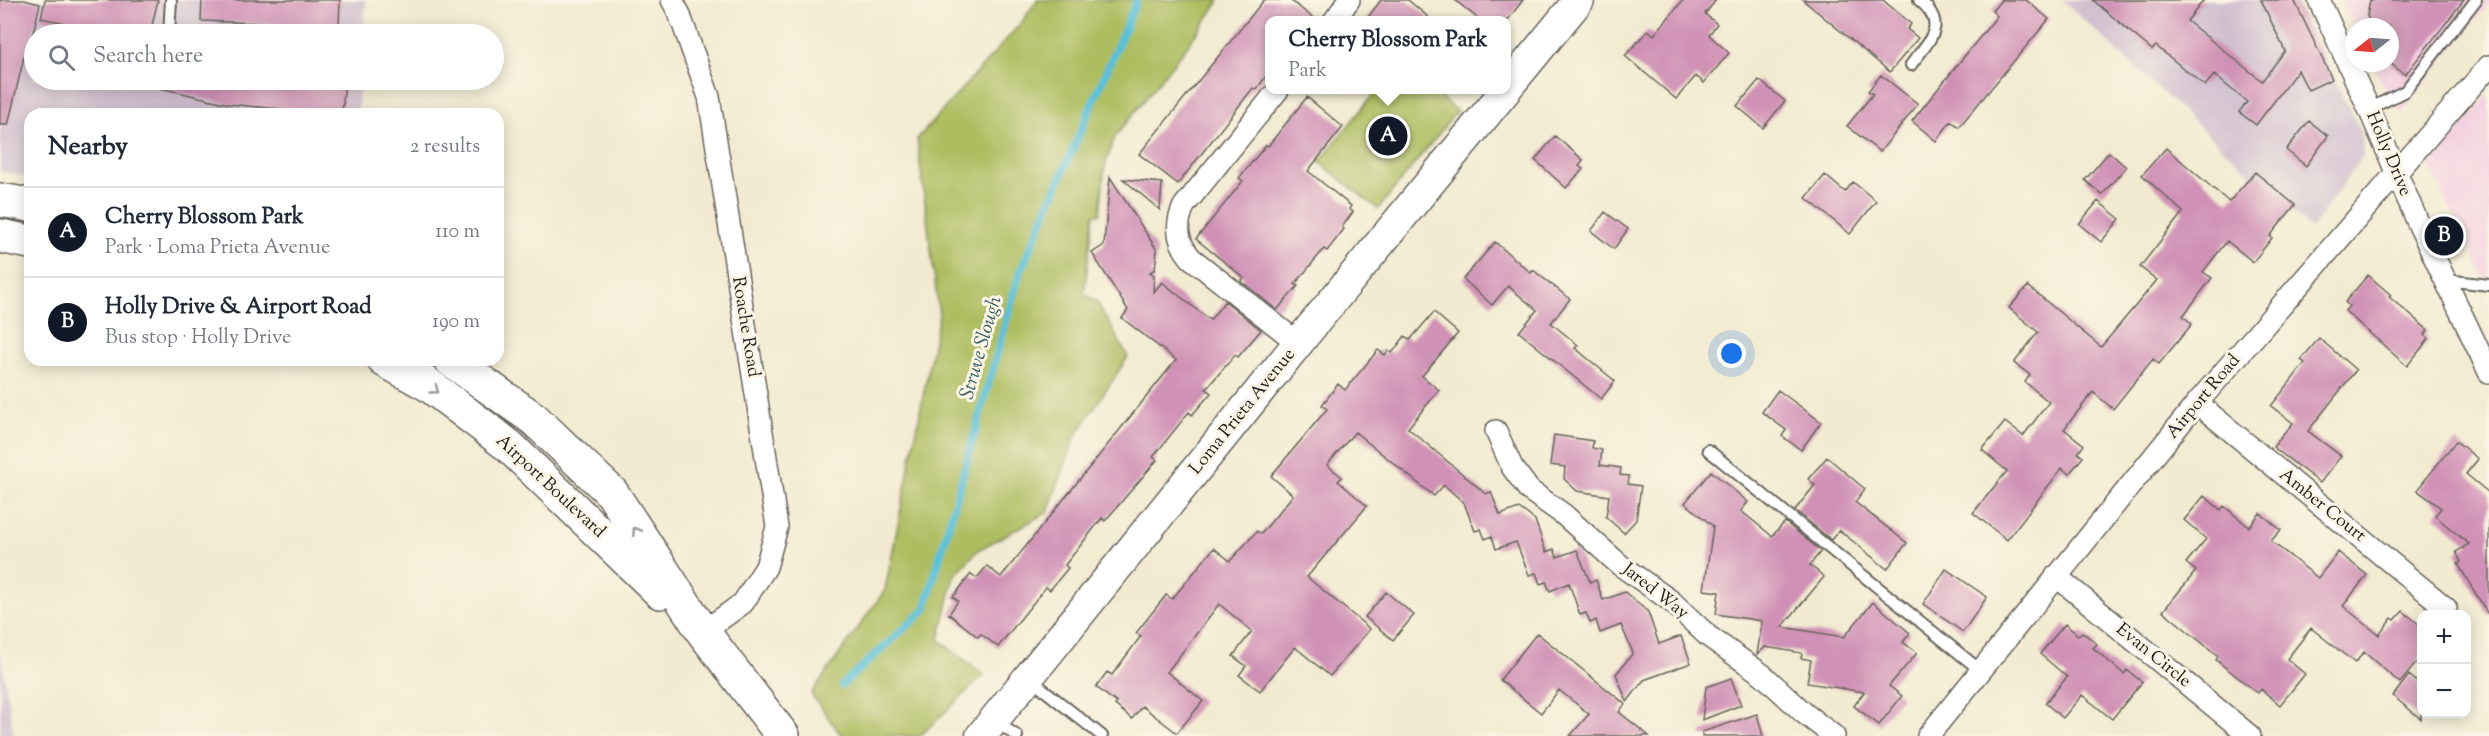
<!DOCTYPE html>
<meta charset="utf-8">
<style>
:root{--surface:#fff;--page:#f2f2f3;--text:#1f2937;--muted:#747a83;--line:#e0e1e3;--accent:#111827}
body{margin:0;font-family:"Sorts Mill Goudy",serif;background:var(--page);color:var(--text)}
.controls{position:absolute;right:18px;bottom:18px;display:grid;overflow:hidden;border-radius:12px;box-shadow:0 3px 15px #0003}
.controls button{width:54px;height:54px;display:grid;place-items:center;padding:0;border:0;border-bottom:2px solid var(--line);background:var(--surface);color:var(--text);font:30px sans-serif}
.compass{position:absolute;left:2345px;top:18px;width:54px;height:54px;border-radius:50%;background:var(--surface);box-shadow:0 3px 15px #0003;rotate:253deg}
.you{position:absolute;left:1732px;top:354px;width:21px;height:21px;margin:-15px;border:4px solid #fff;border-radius:50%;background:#1a73e8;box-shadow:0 0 0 9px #1a73e833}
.badge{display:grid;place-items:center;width:39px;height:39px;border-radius:50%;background:var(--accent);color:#fff;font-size:20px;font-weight:700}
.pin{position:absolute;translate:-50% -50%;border:3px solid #fff;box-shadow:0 2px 6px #0006}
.popup{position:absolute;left:1265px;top:16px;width:246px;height:78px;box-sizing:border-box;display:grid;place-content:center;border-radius:12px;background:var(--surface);filter:drop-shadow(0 2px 4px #0005);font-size:20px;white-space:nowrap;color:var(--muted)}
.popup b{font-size:22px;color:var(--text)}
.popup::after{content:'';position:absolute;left:50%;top:100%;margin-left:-12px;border:12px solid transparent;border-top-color:var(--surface)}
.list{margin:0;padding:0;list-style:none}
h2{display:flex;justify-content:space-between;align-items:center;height:78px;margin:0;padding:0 24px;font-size:26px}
h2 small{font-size:20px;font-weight:400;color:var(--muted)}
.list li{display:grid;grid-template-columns:39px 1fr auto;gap:18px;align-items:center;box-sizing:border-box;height:90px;padding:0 24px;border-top:2px solid var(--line)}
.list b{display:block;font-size:22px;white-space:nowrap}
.list p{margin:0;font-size:20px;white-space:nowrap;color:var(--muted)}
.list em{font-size:20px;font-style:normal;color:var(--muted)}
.icon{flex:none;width:33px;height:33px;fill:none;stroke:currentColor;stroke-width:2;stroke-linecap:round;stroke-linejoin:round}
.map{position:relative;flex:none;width:2489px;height:736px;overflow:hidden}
.search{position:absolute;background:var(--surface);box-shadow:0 3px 15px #0003;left:24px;top:24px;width:480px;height:66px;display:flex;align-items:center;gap:15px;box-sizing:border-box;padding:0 21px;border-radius:33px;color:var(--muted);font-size:22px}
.panel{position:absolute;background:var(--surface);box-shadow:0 3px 15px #0003;left:24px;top:108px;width:480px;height:258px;border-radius:18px}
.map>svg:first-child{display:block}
.built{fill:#f3cfe0}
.industrial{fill:#cfbdcf}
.green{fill:#adbd60;stroke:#646c3e;stroke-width:1.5}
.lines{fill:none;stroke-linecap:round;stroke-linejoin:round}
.stream{stroke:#5ac0d7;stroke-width:8}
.building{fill:#d091b6}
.lane-casing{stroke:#67645b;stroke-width:14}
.street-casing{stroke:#67645b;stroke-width:24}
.secondary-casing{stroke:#67645b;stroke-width:33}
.primary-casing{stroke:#67645b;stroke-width:36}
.lane{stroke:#fff;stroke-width:10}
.street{stroke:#fff;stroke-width:21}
.secondary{stroke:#fff;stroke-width:30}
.primary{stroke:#fff;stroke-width:33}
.oneway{stroke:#999}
.labels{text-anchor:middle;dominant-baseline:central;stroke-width:6;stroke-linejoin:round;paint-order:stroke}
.street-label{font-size:18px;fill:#1c1c1c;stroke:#fcf5e5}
.water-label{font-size:20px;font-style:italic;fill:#355e67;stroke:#fcf5e5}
</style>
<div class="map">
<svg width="2489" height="736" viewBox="0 0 2489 736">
<rect width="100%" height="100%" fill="#fcf5e5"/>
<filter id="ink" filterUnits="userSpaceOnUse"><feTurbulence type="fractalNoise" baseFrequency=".0167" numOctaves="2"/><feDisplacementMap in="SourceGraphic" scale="12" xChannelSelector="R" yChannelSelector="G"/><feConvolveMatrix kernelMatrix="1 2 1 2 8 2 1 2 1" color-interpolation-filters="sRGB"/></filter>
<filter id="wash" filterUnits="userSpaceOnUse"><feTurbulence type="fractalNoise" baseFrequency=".008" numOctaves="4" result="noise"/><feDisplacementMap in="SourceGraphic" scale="24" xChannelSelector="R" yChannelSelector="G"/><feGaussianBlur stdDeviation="1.35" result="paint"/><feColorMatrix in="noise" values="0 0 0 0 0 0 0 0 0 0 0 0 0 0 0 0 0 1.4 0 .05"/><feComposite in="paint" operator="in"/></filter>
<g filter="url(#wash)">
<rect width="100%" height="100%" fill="#f2ebd1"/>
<path class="built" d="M2341,0h148v3l-88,110 -11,-14 -18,-36h18v-36h-36z
M2489,94v194l-60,-123z"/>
<path class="industrial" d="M0,0h366l-3,34h-329v46h326l-3,34h-327v63l-30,-6z
M2062,0h233l67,135 1,21 -52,73z
M0,649l14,87h-14z"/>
<path class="green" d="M1037,0h183l-29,41 -76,96 -10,29 -5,48h-6l-10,80 13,8 31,55 -53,80 -27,75 -70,38 -24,26 -15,64 45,35 -64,61h-78l-31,-42 74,-104 54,-275 -22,-176 105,-117z
M1377,90h54l26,21 -79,98 -59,-47z"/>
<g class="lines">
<path class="stream" d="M842,685l83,-75 95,-338 117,-272"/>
</g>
<g id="blocks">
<path class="building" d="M0,0h24l16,4 -13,54 -3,-1 -16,68h-8z
M45,0h113l-8,34h-35l-74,-16z
M202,0h138l-1,26 -138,-5z
M1264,0h26l27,21h-48v51l-13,18 -3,-2 -75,96 -39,-30z
M1381,0h27l25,21h-68z
M1455,0h68l-16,21h-26z
M1683,0h33l-11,14 12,10 -8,11 20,18 -25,30 -8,-7 -20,23 -51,-43 23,-26 6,5z
M1803,0h80l28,24 -4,5 11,9 -28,34z
M2001,0h25l23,19 -90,108 -8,-6 -15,20 -24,-20 85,-105 -5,-5z
M2093,0h111l-17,21 75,60 23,-30 -24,-51h33l38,79 -24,11 -10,-20 -42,55 -17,-13 8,-10 -33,-27 -9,11 -49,-40 -4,4z
M2370,0h94l-59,75 -15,-12v-36h-18l-5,-11z
M1881,75l37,29 -38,48 -33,-26 26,-32 -5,-3z
M161,80h184l-3,34h-64l1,-5 -50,-5 -69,-16z
M1759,80l26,21 -22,27 -26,-22z
M1307,97l36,30 -35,44 43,35 -2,3 4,3 -11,15 2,2 -17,22 -3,-2 -29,35 3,2 -21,24 -36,-29 3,-3 -48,-39 47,-58 -4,-3 27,-33 2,1z
M2309,121l19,15 -22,30 -20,-16z
M1555,136l28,24 -4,6 4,3 -17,19 -31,-28z
M2166,148l63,54 26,-30 40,33 -25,31 2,2 -19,24 -26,-21 -24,31 9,6 -29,38 9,8 -33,40 -6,-5 -40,50 -20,-17 -29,37 20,16 -6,8 5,4 -14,17 -7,-6 -55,72 -34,-27 34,-42 -25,-21 23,-28 18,14 26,-34 -24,-20 5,-7 -16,-12 24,-31 -29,-24 19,-22 73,61 56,-67 -17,-13 43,-55 -41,-37z
M2109,152l17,15 -24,28 -17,-15z
M1825,175l20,17 8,-10 23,19 -26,33 -44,-36z
M1110,177l47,73 -2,19 -5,3 4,3 -1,18 9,-11 48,38 15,-19 36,29 -23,27 -3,-2 -29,34 5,4 -19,22 -3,-3 -36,45 4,3 -52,61 -3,-3 -37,47 3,3 -18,22 -4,-3 -48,60 -17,-13 -3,3 -29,-23 9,-13 -5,-4 18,-23 6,4 10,-12 14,11 175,-217 -54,-42 6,-8 -36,-57 12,-8z
M1123,179l39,4 -2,27z
M2098,201l22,18 -19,23 -22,-18z
M1605,212l23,17 -14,20 -23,-18z
M1495,242l36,31 2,-3 37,29 -19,24 27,22 -3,3 40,33 -14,18 -82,-67 18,-22 -29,-24 -16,19 -29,-26z
M2368,275l23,20 -2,2 39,33 -3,5 4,4 -22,27 -62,-55 4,-5 -4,-4z
M1434,312l24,21 -36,43 17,14 -31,38 78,66 5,-2 9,23 19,-7 16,12 11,32 8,-3 3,8 20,-7 13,32 6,-2 7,20 22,-8 23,20 11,32 22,-8 10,27 -47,17 -17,22 -11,-28 17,-21 -12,-28 -21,8 -4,-13 -6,3 -4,-10 -6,2 -11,-32 -19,8 -4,-9 -6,2 -4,-11 -7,2 -13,-33 -20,7 -4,-13 -7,3 -4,-10 -6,2 -11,-28 -20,-18 -10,11 -79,-64 -28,33 15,12 -4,4 29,25 -60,71 63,52 -40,47 -35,-29 -35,44 -21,-16 7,-9 -13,-10 19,-25 -33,-27 -52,68 36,29 -26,32 -35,-27 -10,13 -17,-14 2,-2 -21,-16 11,-15 5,3 29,-39 -5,-3 30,-38 6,4 42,-51 16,13 27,-30 4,3 32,-39 -22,-19 56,-67 -5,-4 16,-21 7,6 33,-40 7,5 3,-4 4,2 13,-17 5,4z
M2319,338l37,32 -48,61 33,25 -21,27 -47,-36 20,-24 -22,-17 34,-43 -4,-3z
M1778,390l43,32 -20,28 -19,-14 4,-6 -24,-18z
M1554,435l39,6 -1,7 10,2 -2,15 21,3 -1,7 9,1 -1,8 13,2 -5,34 -12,13 -18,-16 3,-21 -32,-5 -13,-12 1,-12 -15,-2z
M2456,441l22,18 -12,15 23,19v123l-31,-52 3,-2 -5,-10 13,-8 -34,-28 6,-8 -24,-18z
M1827,457l38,32 -10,13 52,41 -20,26 -48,-39 -8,10 -36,-30 20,-25 -7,-6z
M1711,471l37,31 -7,9 31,25 13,-14 36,29 -11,14 14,12 -42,50 62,10 29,-35 37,31 -7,9 14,11 -28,33 13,10 -23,29 -25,-19 10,-14 -57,-9 4,-23 -10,-2 1,-5 -37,-6 -8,8 5,-34 -46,-7 3,-22 -15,-2 9,-64 -28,-23z
M2204,496l17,14 3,-4 25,21 11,-14 21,17 -10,11 47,37 20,-26 29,23 -24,31 36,29 13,-17 3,2 8,-9 18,15v31l-21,26 -36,-31 -9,11 -44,-35 -24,31 18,15 -25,31 -19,-16 -3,4 -42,-33 2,-4 -55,-45 33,-40 -10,-8 20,-24 -22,-19z
M1946,569l41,28 -24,35 -40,-28z
M1386,592l28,23 -21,25 -28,-23z
M2065,624l13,11 4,-3 15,12 -4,4 31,26 3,-4 15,12 -30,37 -30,-24 -19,23 -18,-15 22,-26 -27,-23z
M1537,633l88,71 -6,8 30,24h-79l19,-22 -30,-24 -18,23 -41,-33z
M2409,675l12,10v34l-28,-23z
M1731,678l10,27 -39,15 4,-33z
M1757,714l6,22h-61v-4z"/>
</g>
</g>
<g filter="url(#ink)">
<use href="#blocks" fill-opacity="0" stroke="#67645b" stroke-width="1.5"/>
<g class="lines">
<defs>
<path id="lane" d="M169,34l2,-34
M1911,65c17,-24 39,-40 8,-65
M2369,109l36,-18 71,-91
M2446,280l43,5
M1708,450l272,220
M1029,678l73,58
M995,721l22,15"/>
<path id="street" d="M672,0l7,13 30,84 68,430 -11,40 -23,36 -40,29
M2319,0l50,109 50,116 70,147
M1334,21l15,-21
M1278,90l-94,116c-9,19 -7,36 7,52l107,85
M2197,403l249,205
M1496,431l16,36 17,23 34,24 57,51 51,36 37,35 55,39 41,38 30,23
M2056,576l194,160
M1928,736l269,-333 292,-337"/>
<path id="secondary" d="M1506,89l73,-89
M981,736l331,-410 194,-236"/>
<path id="primary" d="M0,200l30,5
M0,236l30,6
M384,360l45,25 80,61 151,146
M451,360l83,59 78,74 91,139 80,104"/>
</defs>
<use href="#lane" class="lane-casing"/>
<use href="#street" class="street-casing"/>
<use href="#secondary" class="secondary-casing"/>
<use href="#primary" class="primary-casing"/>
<use href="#lane" class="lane"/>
<use href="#street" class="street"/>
<use href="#secondary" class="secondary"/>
<use href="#primary" class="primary"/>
</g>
<defs><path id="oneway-chevron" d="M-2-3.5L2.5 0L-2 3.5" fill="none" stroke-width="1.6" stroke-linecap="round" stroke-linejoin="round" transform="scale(1.5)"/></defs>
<g class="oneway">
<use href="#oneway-chevron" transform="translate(435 390) rotate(36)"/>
<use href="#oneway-chevron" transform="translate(636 531) rotate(-123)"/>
</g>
</g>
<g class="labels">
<g class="street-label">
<text transform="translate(2388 154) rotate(67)">Holly Drive</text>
<text transform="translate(745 327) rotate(81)">Roache Road</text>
<text transform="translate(2204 397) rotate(-50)">Airport Road</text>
<text transform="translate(1243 412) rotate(-51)">Loma Prieta Avenue</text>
<text transform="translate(550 487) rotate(43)">Airport Boulevard</text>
<text transform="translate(2322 506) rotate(39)">Amber Court</text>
<text transform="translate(1655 592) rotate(38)">Jared Way</text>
<text transform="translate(2153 656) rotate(39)">Evan Circle</text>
</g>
<g class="water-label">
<text transform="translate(982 348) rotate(-74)">Struve Slough</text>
</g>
</g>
</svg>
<div class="controls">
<button>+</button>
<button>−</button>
</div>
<svg class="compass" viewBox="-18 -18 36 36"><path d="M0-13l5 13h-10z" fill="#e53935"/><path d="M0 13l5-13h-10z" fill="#747a83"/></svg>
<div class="you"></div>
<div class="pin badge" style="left:1388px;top:136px">A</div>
<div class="popup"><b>Cherry Blossom Park</b>Park</div>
<div class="pin badge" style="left:2444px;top:236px">B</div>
<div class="search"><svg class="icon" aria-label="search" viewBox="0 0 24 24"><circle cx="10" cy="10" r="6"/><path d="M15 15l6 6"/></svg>Search here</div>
<section class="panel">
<h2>Nearby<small>2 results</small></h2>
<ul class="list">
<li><span class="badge">A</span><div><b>Cherry Blossom Park</b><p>Park · Loma Prieta Avenue</p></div><em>110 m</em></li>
<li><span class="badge">B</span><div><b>Holly Drive &amp; Airport Road</b><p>Bus stop · Holly Drive</p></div><em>190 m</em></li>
</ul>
</section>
</div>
